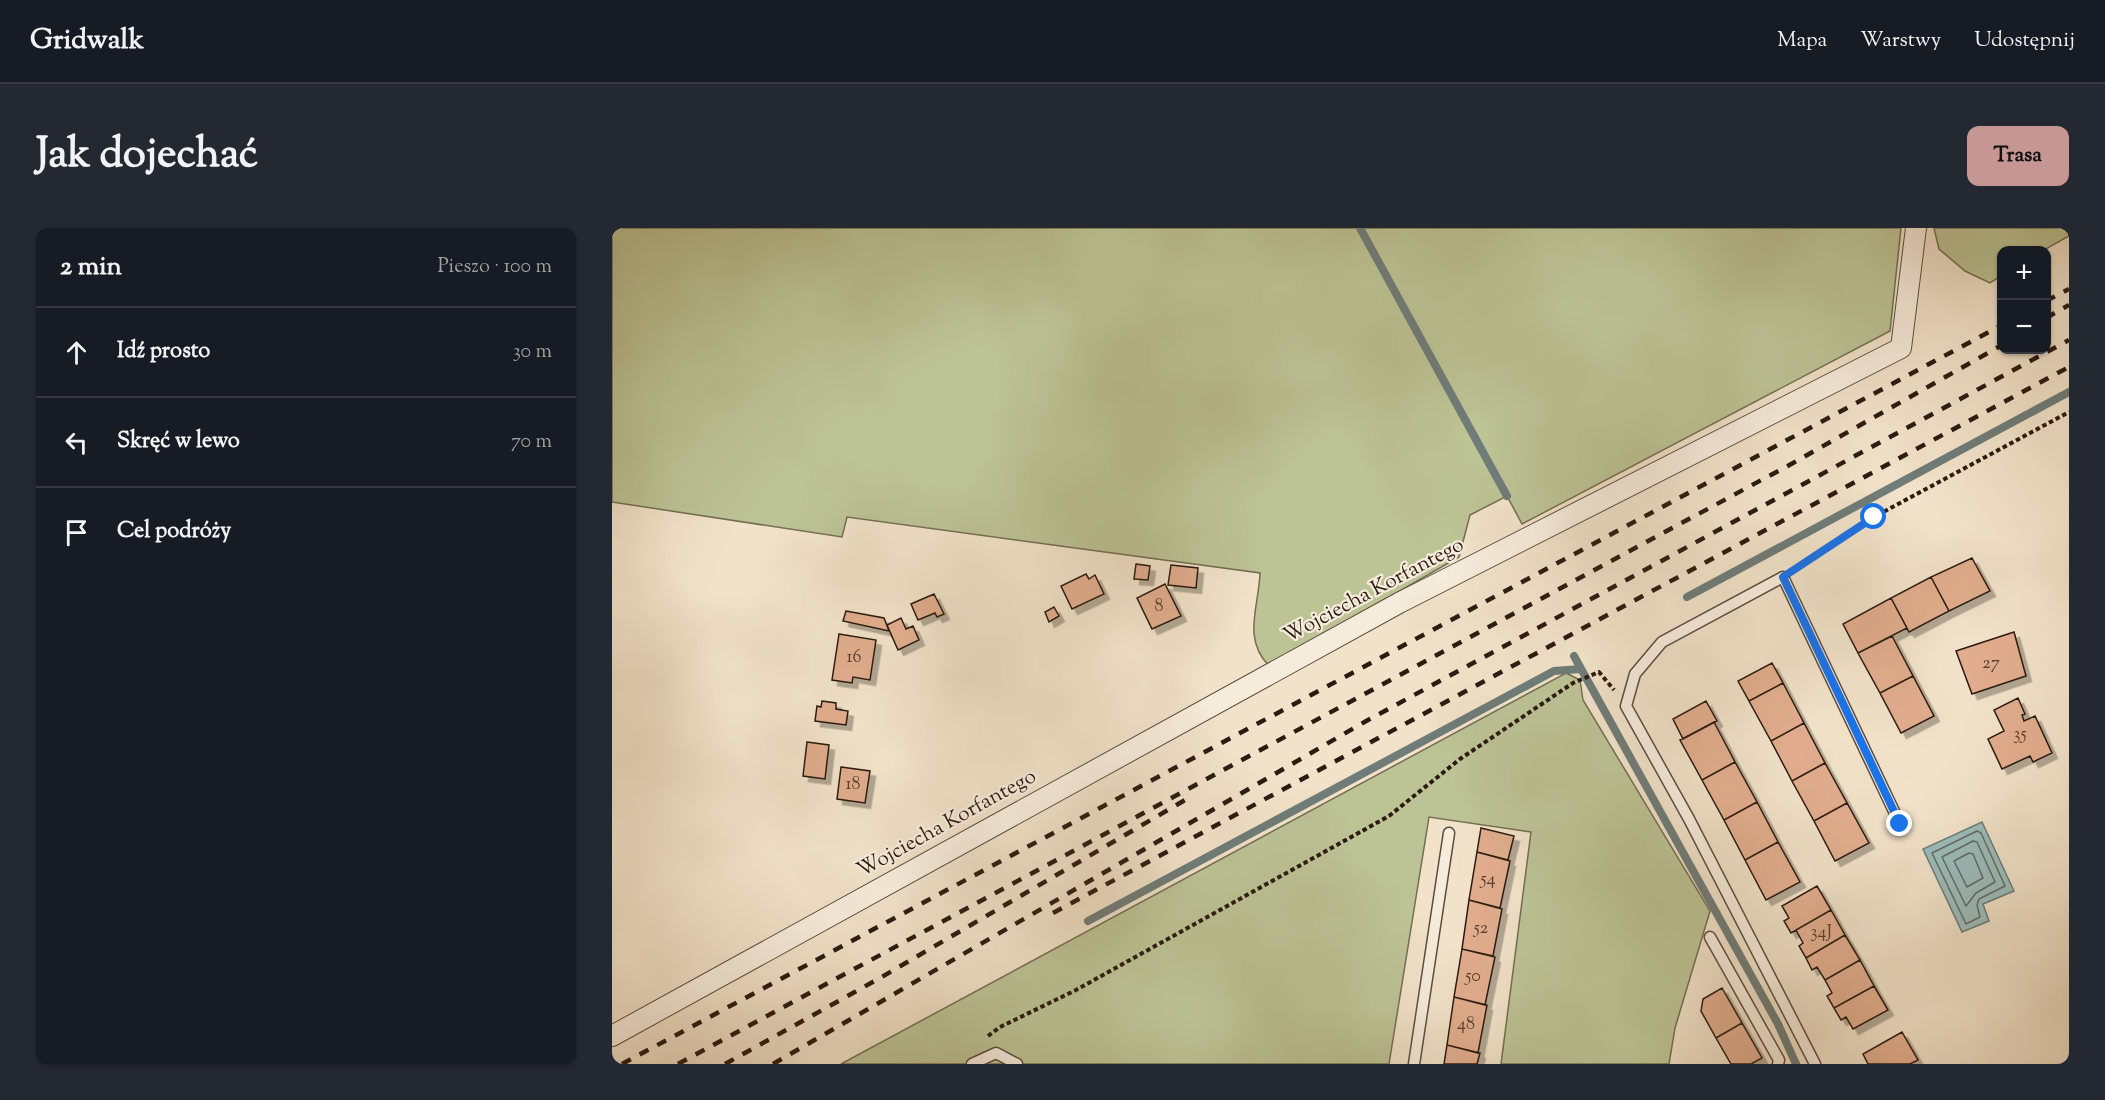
<!DOCTYPE html>
<html lang="pl">
<meta charset="utf-8">
<style>
:root{--surface:#171b24;--page:#242831;--text:#f1f3f6;--muted:#9ea1a6;--line:#363941;--accent:#c59692}
body{margin:0;font-family:"Sorts Mill Goudy",serif;background:var(--page);color:var(--text)}
.controls{position:absolute;right:18px;top:18px;display:grid;overflow:hidden;border-radius:12px;box-shadow:0 2px 4px #0004}
.controls button{width:54px;height:54px;display:grid;place-items:center;padding:0;border:0;border-bottom:2px solid var(--line);background:var(--surface);color:var(--text);font:30px sans-serif}
.stop{position:absolute;width:18px;height:18px;margin:-14px;border:4px solid #1a73e8;border-radius:50%;background:#fff}
.stop.end{background:#1a73e8;border-color:#fff;box-shadow:0 2px 6px #0008}
.list{margin:0;padding:0;list-style:none}
h2{display:flex;justify-content:space-between;align-items:center;height:78px;margin:0;padding:0 24px;font-size:26px}
h2 small{font-size:20px;font-weight:400;color:var(--muted)}
.list li{display:grid;grid-template-columns:39px 1fr auto;gap:18px;align-items:center;box-sizing:border-box;height:90px;padding:0 24px;border-top:2px solid var(--line)}
.list b{display:block;font-size:22px;white-space:nowrap}
.list em{font-size:20px;font-style:normal;color:var(--muted)}
.icon{flex:none;width:33px;height:33px;fill:none;stroke:currentColor;stroke-width:2;stroke-linecap:round;stroke-linejoin:round}
.map{position:relative;flex:none;width:1457px;height:836px;overflow:hidden;border-radius:12px}
header{display:flex;align-items:center;gap:36px;box-sizing:border-box;height:84px;padding:0 30px;background:var(--surface);border-bottom:2px solid var(--line)}
header strong{font-size:28px}
nav{display:flex;gap:33px;margin-inline-start:auto;font-size:21px}
.intro{display:flex;align-items:center;justify-content:space-between;box-sizing:border-box;height:144px;padding:0 36px}
h1{margin:0;font-size:42px}
.button{padding:15px 27px;border-radius:12px;background:var(--accent);color:#111;font-size:21px;font-weight:700}
main{display:flex;gap:36px;padding:0 36px}
aside{flex:1;background:var(--surface);border-radius:12px;box-shadow:0 2px 4px #0004}
.map>svg:first-child{display:block}
.green{fill:#bcc395;stroke:#746e53;stroke-width:1.5}
.water{fill:#9cbdbc;stroke:#6f7c78;stroke-width:1.5}
.lines{fill:none;stroke-linecap:round;stroke-linejoin:round}
.shore{stroke:#646c66;stroke-width:1.5}
.stream{stroke:#6f7c78;stroke-width:8}
.building{fill:#e1ad8e;stroke:#2c1a11;stroke-width:1.5;filter:url(#shadow)}
.service-casing{stroke:#5d4c3f;stroke-width:13}
.minor-casing{stroke:#5d4c3f;stroke-width:22}
.path{stroke:#2c1a11;stroke-width:4;stroke-dasharray:4.5 3;stroke-linecap:butt}
.service{stroke:#f6ecdc;stroke-width:10}
.minor{stroke:#f6ecdc;stroke-width:20}
.rail{stroke:#2c1a11;stroke-width:4.5;stroke-dasharray:10 10;stroke-linecap:butt}
.route{stroke:#1a73e8;stroke-width:8}
.labels{text-anchor:middle;dominant-baseline:central;stroke-width:4.5;stroke-linejoin:round;paint-order:stroke}
.number-label{font-size:18px;fill:#593f30}
.street-label{font-size:21px;fill:#2c1a11;stroke:#f6ecdc}
</style>
<header>
<strong>Gridwalk</strong>
<nav><a>Mapa</a><a>Warstwy</a><a>Udostępnij</a></nav>
</header>
<div class="intro"><h1>Jak dojechać</h1><a class="button">Trasa</a></div>
<main>
<aside>
<h2>2 min<small>Pieszo · 100 m</small></h2>
<ul class="list">
<li><svg class="icon" aria-label="ahead" viewBox="0 0 24 24"><path d="M12 20V5M6 11l6-6 6 6"/></svg><div><b>Idź prosto</b></div><em>30 m</em></li>
<li><svg class="icon" aria-label="left" viewBox="0 0 24 24"><path d="M17 20v-9H6M10 6l-5 5 5 5"/></svg><div><b>Skręć w lewo</b></div><em>70 m</em></li>
<li><svg class="icon" aria-label="arrive" viewBox="0 0 24 24"><path d="M6 21V4h12l-3 4 3 4H6"/></svg><div><b>Cel podróży</b></div></li>
</ul>
</aside>
<div class="map">
<svg width="1457" height="836" viewBox="0 0 1457 836">
<defs>
<filter id="shadow"><feDropShadow dx="5.5" dy="5.5" stdDeviation="0" flood-color="#0004"/></filter>
</defs>
<rect width="100%" height="100%" fill="#f1e2c9"/>
<filter id="stains"><feTurbulence type="fractalNoise" baseFrequency=".00333" numOctaves="4"/><feColorMatrix values="0 0 0 0 .2 0 0 0 0 .09 0 0 0 0 .02 0 0 0 .5 -.17"/></filter>
<radialGradient id="worn" r=".72"><stop offset=".6" stop-color="#630" stop-opacity="0"/><stop offset="1" stop-color="#630" stop-opacity=".3"/></radialGradient>
<path class="green" d="M0,0h1289l-11,103 -368,193 -15,-28 -37,19 -11,42 -190,109c-27,-28 -10,-59 -9,-93l-413,-56 -5,20 -230,-35z
M1322,0h135v8l-25,14h-42l-1,26 -11,7 -25,-12 -26,-22z
M954,445l14,7 3,20 127,211 -35,117 -6,36h-168l30,-232 -102,-15 -40,247h-548z"/>
<path class="water" d="M1370,594l32,69 -31,13 6,17 -27,11 -39,-83z"/>
<g class="lines">
<path class="shore" d="M1365,603l4,2 24,53 -26,13 -2,6 3,12 -14,7 -34,-71z
M1361,613l4,1 18,40 -19,11 -10,13 -24,-49z
M1357,625l4,1 10,24 -16,9 -13,-26z"/>
<path class="stream" d="M748,0l147,268
M1075,369l382,-205
M962,428l204,368 18,40
M476,693l466,-250 27,-2"/>
</g>
<path class="building" d="M1360,330l18,33 -41,20 -18,-34z
M524,336l14,2 -2,14 -14,-1z
M559,337l27,3 -2,20 -28,-3z
M474,346l3,5 6,-4 9,19 -32,15 -11,-23z
M1319,349l18,34 -40,21 -18,-34z
M553,356l16,32 -29,13 -15,-31z
M322,366l10,20 -7,3 -2,-4 -17,7 -7,-16z
M1279,370l16,30 -49,25 -15,-29z
M442,379l5,9 -10,6 -4,-10z
M234,383l38,7 5,13 -46,-10z
M289,390l5,11 7,-3 6,14 -21,10 -11,-25z
M1402,404l12,44 -54,18 -16,-43z
M227,406l37,6 -6,40 -17,-3 -1,6 -20,-3z
M1280,408l21,40 -33,17 -22,-40z
M1160,435l11,20 -34,18 -11,-20z
M1301,448l21,40 -33,17 -21,-40z
M1171,455l21,40 -33,18 -22,-40z
M1406,470l7,16 -3,1 2,6 11,-5 17,37 -19,9 -3,-6 -28,13 -14,-30 16,-8 -10,-21z
M210,473l14,2v6l12,2 -2,14 -31,-4 2,-15 4,1z
M1094,473l11,20 -34,18 -10,-20z
M1102,494l21,40 -33,18 -22,-40z
M1192,495l21,40 -33,18 -21,-40z
M195,514l22,3 -4,34 -22,-3z
M1123,534l22,40 -33,18 -22,-40z
M1213,535l22,40 -33,18 -22,-40z
M229,539l29,4 -5,32 -28,-4z
M1145,574l21,40 -33,18 -21,-40z
M1235,575l22,40 -34,18 -21,-40z
M869,600l33,8 -6,24 -31,-8z
M1166,614l22,40 -34,18 -21,-40z
M865,624l33,9 -10,47 -31,-8z
M1205,658l14,24 -40,23 -7,-12 5,-3 -7,-12z
M857,672l33,9 -9,47 -31,-7z
M1219,682l14,25 -39,23 -7,-12 4,-3 -7,-13z
M1233,707l15,25 -35,20 -8,-13 -5,3 -6,-12z
M850,721l33,8 -10,48 -31,-8z
M1248,732l14,26 -40,22 -7,-12 5,-3 -7,-13z
M1262,758l14,24 -35,19 -7,-12 -5,3 -7,-12z
M1110,760l20,35 -26,15 -15,-27 2,-12z
M842,769l33,8 -9,48 -31,-8z
M1130,795l20,35 -11,6h-20l-15,-26z
M1290,804l16,28 -8,4h-42l-5,-10z
M835,817l33,8 -3,11h-33z"/>
<g class="lines">
<defs>
<path id="service" d="M1098,709l69,123 -1,4
M360,836l24,-11 21,11
M802,836l35,-231
M1203,836l-126,-245 -63,-113 9,-32 27,-32 121,-65 117,247"/>
<path id="minor" d="M0,808l787,-433 502,-255 15,-120"/>
</defs>
<use href="#service" class="service-casing"/>
<use href="#minor" class="minor-casing"/>
<path class="path" d="M1184,341l78,-52 195,-105
M376,808l12,-9 76,-37 313,-174 71,-57 113,-76 26,-11 15,18"/>
<use href="#service" class="service"/>
<use href="#minor" class="minor"/>
<path class="rail" d="M1434,73l23,-12
M1434,90l23,-13
M441,685l1016,-546
M10,836l1380,-739
M66,836l1115,-601 209,-118
M113,836l155,-86 305,-178
M161,836l595,-344 701,-380"/>
</g>
<g class="lines">
<path class="route" d="M1262,289l-91,60 117,247"/>
</g>
<g class="labels">
<g class="number-label">
<text x="547" y="379">8</text>
<text x="242" y="430">16</text>
<text x="1379" y="436">27</text>
<text x="1408" y="507">35</text>
<text x="241" y="557">18</text>
<text x="876" y="652">54</text>
<text x="869" y="701">52</text>
<text x="1209" y="705">34J</text>
<text x="861" y="749">50</text>
<text x="854" y="797">48</text>
</g>
<g class="street-label">
<text transform="translate(762 363) rotate(-28)">Wojciecha Korfantego</text>
<text transform="translate(335 596) rotate(-29)">Wojciecha Korfantego</text>
</g>
</g>
<rect width="100%" height="100%" filter="url(#stains)"/>
<rect width="100%" height="100%" fill="url(#worn)"/>
</svg>
<div class="controls">
<button>+</button>
<button>−</button>
</div>
<div class="stop" style="left:1262px;top:289px"></div>
<div class="stop end" style="left:1288px;top:596px"></div>
</div>
</main>
